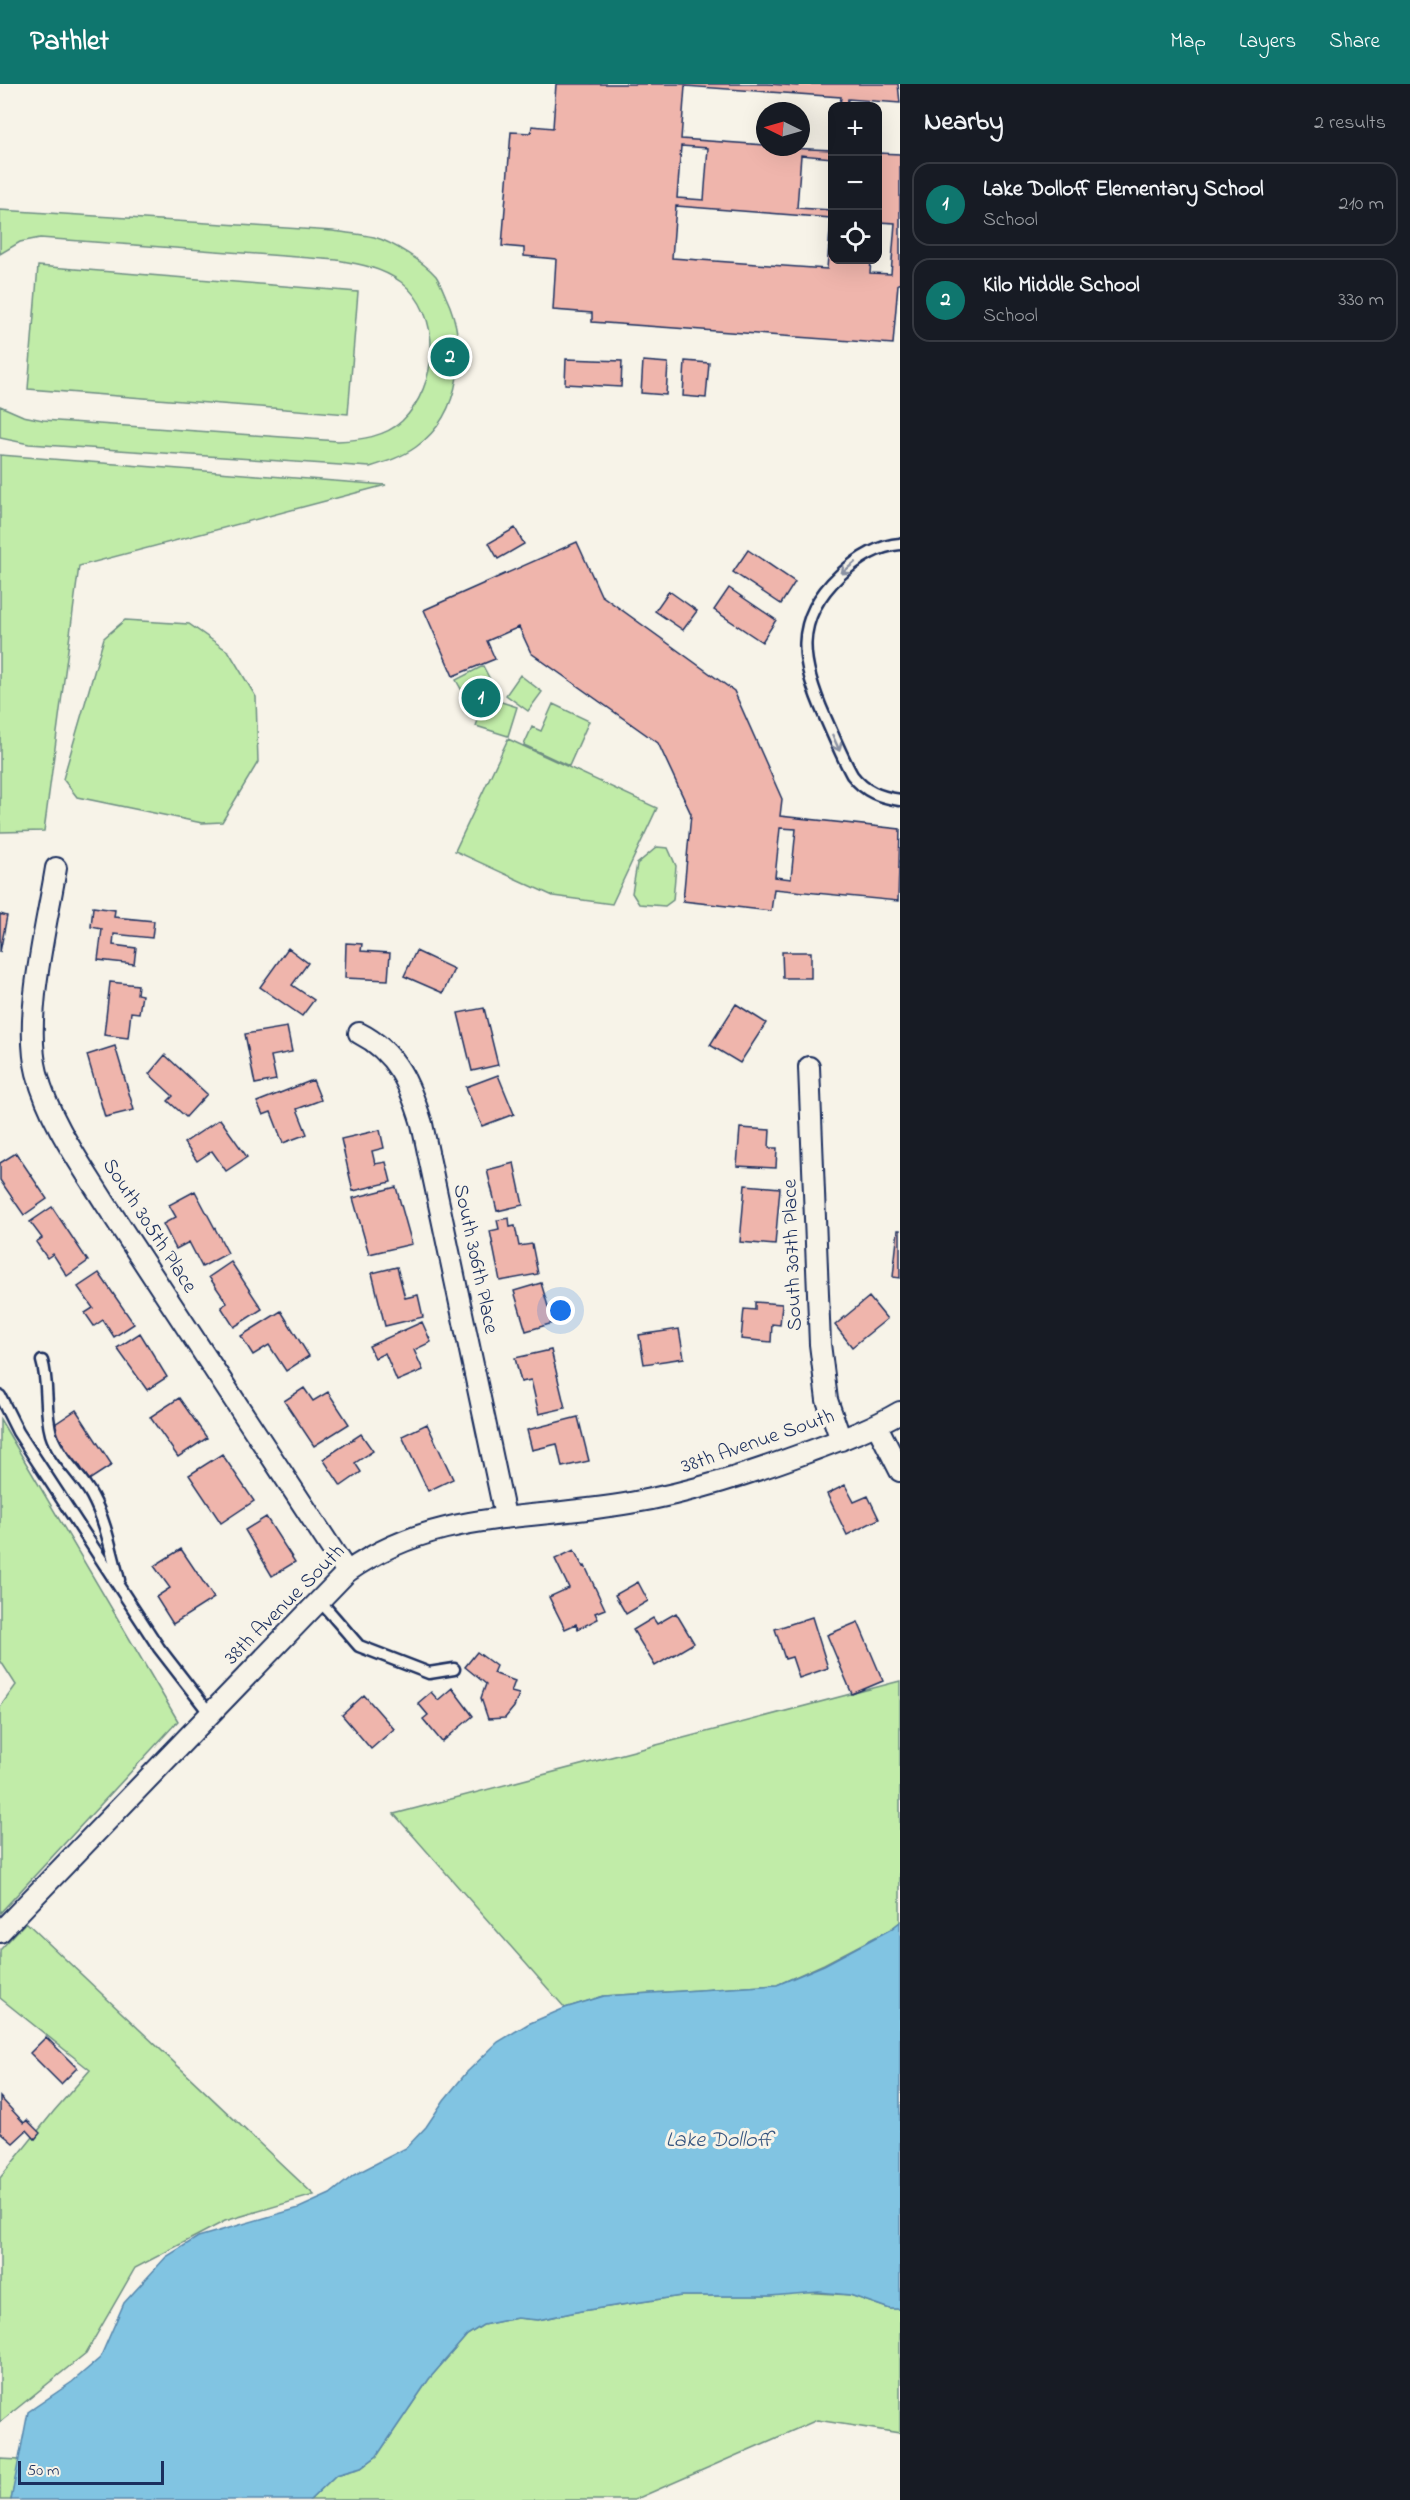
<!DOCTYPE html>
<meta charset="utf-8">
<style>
:root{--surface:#171b24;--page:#20242c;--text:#f1f3f6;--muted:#9ea1a6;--line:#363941;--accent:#0f766e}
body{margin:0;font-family:"Indie Flower",sans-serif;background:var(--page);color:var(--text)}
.controls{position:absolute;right:18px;top:18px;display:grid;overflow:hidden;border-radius:12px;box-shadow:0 6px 24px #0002}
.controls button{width:54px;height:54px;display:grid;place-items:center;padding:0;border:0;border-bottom:2px solid var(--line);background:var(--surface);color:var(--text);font:30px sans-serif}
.compass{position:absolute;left:756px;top:18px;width:54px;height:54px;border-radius:50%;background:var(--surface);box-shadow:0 6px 24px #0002;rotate:275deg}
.scale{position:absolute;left:18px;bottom:15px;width:146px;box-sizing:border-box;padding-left:6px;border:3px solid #1b2f5e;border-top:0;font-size:16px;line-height:21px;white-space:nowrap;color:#1b2f5e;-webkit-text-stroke:4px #f7f3e8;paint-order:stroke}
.you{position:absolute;left:561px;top:1227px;width:21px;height:21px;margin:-15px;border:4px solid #fff;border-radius:50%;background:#1a73e8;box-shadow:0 0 0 9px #1a73e833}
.badge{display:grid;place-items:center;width:39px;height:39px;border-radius:50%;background:var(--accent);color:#fff;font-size:20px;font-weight:700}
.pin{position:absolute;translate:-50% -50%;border:3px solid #fff;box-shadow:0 2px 6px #0006}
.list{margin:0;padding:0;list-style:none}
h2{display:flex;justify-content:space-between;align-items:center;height:78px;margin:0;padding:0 24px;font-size:26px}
h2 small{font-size:20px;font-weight:400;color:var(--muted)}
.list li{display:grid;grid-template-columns:39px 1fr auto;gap:18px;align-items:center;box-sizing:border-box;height:84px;margin:0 12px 12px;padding:0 12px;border:2px solid var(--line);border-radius:18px}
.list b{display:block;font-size:22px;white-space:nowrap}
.list p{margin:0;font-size:20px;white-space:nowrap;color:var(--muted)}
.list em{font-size:20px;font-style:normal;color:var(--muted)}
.icon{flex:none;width:33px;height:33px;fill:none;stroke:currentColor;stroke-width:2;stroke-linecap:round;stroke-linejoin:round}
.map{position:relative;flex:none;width:900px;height:2416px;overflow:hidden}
header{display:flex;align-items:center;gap:36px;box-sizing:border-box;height:84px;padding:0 30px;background:var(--accent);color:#fff}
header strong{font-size:28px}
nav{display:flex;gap:33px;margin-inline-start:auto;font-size:21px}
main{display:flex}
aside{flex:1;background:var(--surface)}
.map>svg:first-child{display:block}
.green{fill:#c1eca8;stroke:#6e8e83;stroke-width:1.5}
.water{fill:#81c4e2;stroke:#5888ad;stroke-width:1.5}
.building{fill:#efb5ac;stroke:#1b2f5e;stroke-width:1.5;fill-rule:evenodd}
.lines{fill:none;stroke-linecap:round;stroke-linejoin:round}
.service-casing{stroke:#1b2f5e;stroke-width:15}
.minor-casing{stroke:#1b2f5e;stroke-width:24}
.service{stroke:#f7f3e8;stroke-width:10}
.minor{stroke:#f7f3e8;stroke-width:20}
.oneway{stroke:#8991a3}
.labels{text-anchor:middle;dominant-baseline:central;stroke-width:6;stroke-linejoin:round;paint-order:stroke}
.street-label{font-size:21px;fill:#1b2f5e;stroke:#f7f3e8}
.water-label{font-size:22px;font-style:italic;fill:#34547f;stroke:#f7f3e8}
</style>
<header>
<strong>Pathlet</strong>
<nav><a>Map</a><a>Layers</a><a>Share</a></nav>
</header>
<main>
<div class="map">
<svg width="900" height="2416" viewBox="0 0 900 2416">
<rect width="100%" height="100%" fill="#f7f3e8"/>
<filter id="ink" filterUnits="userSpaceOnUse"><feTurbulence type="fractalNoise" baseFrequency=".0167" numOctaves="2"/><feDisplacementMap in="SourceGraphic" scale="12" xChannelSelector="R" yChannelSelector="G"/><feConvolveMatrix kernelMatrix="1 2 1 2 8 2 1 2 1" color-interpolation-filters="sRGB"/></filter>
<g filter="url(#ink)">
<path class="green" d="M0,126l333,21c13,2 28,3 41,6 18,5 50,25 62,39 4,6 7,14 10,21 23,48 16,117 -30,150 -14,10 -30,15 -46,20l-341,-23 -29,-6v-32l23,10 20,4 295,21c22,-1 47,-4 64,-20 36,-35 42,-106 -1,-139 -19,-14 -41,-18 -64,-22l-297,-22 -20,4 -20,12z
M38,182l320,26 -10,122 -320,-25z
M0,371l386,30 -307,81 -35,265 -44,1z
M125,536l64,4 40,28 27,45 2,65 -36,60 -20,1 -125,-26 -14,-18 41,-141z
M483,582l12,23 -26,14 -13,-23z
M520,591l22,17 -14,19 -22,-16z
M486,613l31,10 -9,29 -32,-10z
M553,620l36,17 -20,45 -45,-21 8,-18 9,4z
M508,655l149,69 -45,96 -59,-8 -98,-45z
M657,763l11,1 8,18 -3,34 -8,6 -26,-2 -7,-11 5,-29z
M0,1335l178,302 -178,192v-206l16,-22 -16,-25z
M900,1597v241l-9,7 -67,35 -47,21 -173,11 -39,12 -171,-194z
M26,1838l288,273 -89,26 -90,47 -49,85 -86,69v-244l54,-67 36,-41 -90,-72v-48z
M802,2208l48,3 40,14h10v124l-83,-13 -183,80h-324l26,-25 25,-7 16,-12 52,-77 38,-44 16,-10 34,-7 21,2 43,-9 100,-15h89z
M0,2375l20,1 -9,40h-11z"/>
<path class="water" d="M900,1838v387h-10l-40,-14 -31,-3 -49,4h-89l-100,15 -43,9 -21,-2 -34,7 -16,10 -38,44 -52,77 -16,12 -25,7 -26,25h-299l17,-88 44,-30 28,-24 24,-55 42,-46 32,-20 101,-29 31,-14 24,-19 52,-27 20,-21 18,-27 23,-28 31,-30 30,-18 37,-16 39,-12 173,-11 47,-20 67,-36z"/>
<path class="building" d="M556,0h212l30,2 1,-2h99l2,19 -52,-4 -1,7h-7l1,-9 -156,-11 -4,53 84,6v2l67,3v8l-31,-3 -4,53 35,2v-10v60h39l-1,13 21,1 4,-51 -17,-1v-69l22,1v130h-2l-5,60 -301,-22v-9l-39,-3 3,-51 -32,-3v-8l-22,-2 9,-114 20,1 1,-7 21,2zM681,62l27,2 -4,52 -27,-2zM676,122l155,12 -4,51 -155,-11z
M566,275l56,2 -1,26 -56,-3z
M643,277l25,2 -2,32 -25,-2z
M685,277l24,2 -3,35 -23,-2z
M515,444l9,16 -26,15 -9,-16z
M577,458l24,53 133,96 48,108 -2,17 120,13 -2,72 -124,-12 -3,22 -88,-10 8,-87 -33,-71 -127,-90 -12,-26 -32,14 8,18 -42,17 -29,-66zM780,744l16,1 -5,50 -16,-2z
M748,466l47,32 -14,22 -48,-32z
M729,504l47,32 -14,22 -48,-32z
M669,507l28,20 -14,19 -28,-19z
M93,823l22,3 -1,7 40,4 -2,17 -38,-4 -1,11 23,3 -2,16 -36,-4 4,-31 -11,-2z
M0,830l7,2 -7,36z
M346,859l16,1 -1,7 29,2 -2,27 -43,-2z
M288,864l20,15 -16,22 22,15 -12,16 -42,-29z
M416,867l38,18 -11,24 -39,-17z
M782,868h29v26h-28z
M110,898l28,3 -1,9 5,1 -3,18 -8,-1 -3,26 -24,-3z
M736,920l30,19 -26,40 -30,-18z
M484,924l14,57 -26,6 -14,-58z
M287,943l5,25 -21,4 5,24 -21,4 -10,-50z
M115,962l19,64 -29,7 -18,-62z
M165,971l42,39 -21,23 -18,-16 5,-5 -24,-22z
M498,991l16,39 -32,12 -16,-39z
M313,996l8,20 -24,9 10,25 -24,9 -12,-31 -8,3 -6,-13z
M220,1035l27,38 -21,14 -14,-20 -15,10 -13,-18z
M740,1044l30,2 -1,18h8l-1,20 -39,-2z
M380,1046l4,18 -12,3 3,13 11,-2 5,20 -38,9 -12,-52z
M16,1069l31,46 -23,16 -24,-35v-17z
M514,1079l9,42 -26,6 -10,-41z
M745,1101l35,3 -5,57 -35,-3z
M396,1103l16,57 -43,10 -16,-56z
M195,1107l33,62 -26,14 -13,-25 -13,7 -13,-25 13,-7 -7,-12z
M52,1123l36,54 -21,15 -14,-22 -6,4 -11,-16 6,-4 -12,-16z
M509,1134l1,9 5,-1 4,20 13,-2 6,30 -38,7 -10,-50 9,-2 -2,-9z
M898,1146h2v48l-7,-1z
M231,1178l31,47 -28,18 -13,-20 6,-4 -18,-26z
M397,1183l8,31 13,-3 5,22 -38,9 -13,-53z
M99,1189l35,51 -20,13 -11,-17 -9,6 -9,-13 8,-5 -15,-21z
M541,1199l12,40 -27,8 -12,-40z
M869,1213l18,22 -35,28 -17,-22z
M755,1218l27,2 -2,21 -8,-1 -1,18 -30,-3 3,-30 11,1z
M281,1227l28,45 -23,15 -17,-26 -16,10 -12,-19z
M422,1238l9,20 -17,8 9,20 -26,11 -12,-28 -10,5 -6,-12z
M679,1245l5,29 -40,6 -5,-29z
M140,1249l27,44 -20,13 -30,-42z
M551,1266l14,58 -26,6 -8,-34 -10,2 -6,-24z
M304,1304l9,13 15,-9 21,32 -35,22 -30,-45z
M179,1314l28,40 -29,19 -28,-40z
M76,1326l36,55 -23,15 -11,-17 -4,2 -14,-21 3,-1 -11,-17z
M578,1333l11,44 -27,6 -5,-23 -25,6 -5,-20z
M427,1340l26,55 -25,12 -26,-55z
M361,1350l12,17 -18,12 6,9 -20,14 -18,-27z
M222,1370l32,47 -33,22 -32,-48z
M845,1401l9,17 14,-6 11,23 -32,16 -20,-41z
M266,1433l29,45 -23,14 -27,-46z
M181,1465l33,49 -41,26 -17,-27 14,-9 -16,-22z
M574,1466l9,17 2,-1 20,43 -10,4 3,6 -20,10 -2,-5 -11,5 -16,-32 20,-9 -14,-29z
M638,1498l10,19 -22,13 -11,-19z
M676,1529l18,30 -39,23 -22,-36 20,-12 4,6z
M812,1533l16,51 -29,10 -7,-21 -7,2 -10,-30z
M858,1538l25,59 -31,13 -25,-59z
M477,1568l19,14 -3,7 22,8 -4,11 8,2 -5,13 -9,11 -17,1 -7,-21 5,-14 -21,-17z
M452,1604l21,28 -31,26 -19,-23 5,-4 -10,-12 13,-11 7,8z
M364,1611l30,34 -23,20 -29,-34z
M46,1953l31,31 -16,16 -31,-31z
M0,2013l24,26 3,-3 13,13 -5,6 -8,-9 -14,13 -13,-11z"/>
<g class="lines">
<defs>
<path id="service" d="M900,460c-24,2 -43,15 -60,31 -48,45 -39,88 -15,142 9,20 17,40 27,58 13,17 28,22 48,25
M42,1277c7,22 2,48 9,73 7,23 30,41 41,62 14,26 19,55 27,84
M0,1312l18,36 141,216 51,66
M320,1517l39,45 70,27 25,-4"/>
<path id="minor" d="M56,784c-9,56 -33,150 -19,205 12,47 43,90 68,130l242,369
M359,949c38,19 51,52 63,91l83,392
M809,983l11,277 7,56 14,40
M877,1342l23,45
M0,1848l347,-360c89,-63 182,-51 283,-69 64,-11 118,-29 178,-51 32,-12 63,-23 92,-40"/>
</defs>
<use href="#service" class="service-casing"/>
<use href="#minor" class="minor-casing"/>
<use href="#service" class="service"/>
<use href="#minor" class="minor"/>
</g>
<defs><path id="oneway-shaft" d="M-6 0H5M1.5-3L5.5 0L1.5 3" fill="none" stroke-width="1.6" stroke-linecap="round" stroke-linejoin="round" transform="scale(1.5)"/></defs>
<g class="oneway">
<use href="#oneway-shaft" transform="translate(848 484) rotate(140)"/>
<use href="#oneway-shaft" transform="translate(836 659) rotate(66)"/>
</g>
</g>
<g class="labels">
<g class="street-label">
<text transform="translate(149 1142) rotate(57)">South 305th Place</text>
<text transform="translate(793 1171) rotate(-92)">South 307th Place</text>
<text transform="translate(475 1175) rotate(78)">South 306th Place</text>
<text transform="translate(758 1358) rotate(-19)">38th Avenue South</text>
<text transform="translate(285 1521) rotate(-45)">38th Avenue South</text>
</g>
<g class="water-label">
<text x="719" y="2057">Lake Dolloff</text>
</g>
</g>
</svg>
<div class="controls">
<button>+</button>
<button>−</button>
<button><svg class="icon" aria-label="locate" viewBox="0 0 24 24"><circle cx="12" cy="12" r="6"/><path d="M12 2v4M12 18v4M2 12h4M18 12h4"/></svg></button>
</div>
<svg class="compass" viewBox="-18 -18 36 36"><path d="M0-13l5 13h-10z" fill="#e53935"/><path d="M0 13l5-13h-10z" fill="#9ea1a6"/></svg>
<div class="scale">50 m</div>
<div class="you"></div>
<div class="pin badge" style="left:481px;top:614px">1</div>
<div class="pin badge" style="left:450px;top:273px">2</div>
</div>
<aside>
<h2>Nearby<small>2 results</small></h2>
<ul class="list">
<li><span class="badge">1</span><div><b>Lake Dolloff Elementary School</b><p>School</p></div><em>210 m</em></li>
<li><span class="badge">2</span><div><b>Kilo Middle School</b><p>School</p></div><em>330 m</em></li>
</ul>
</aside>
</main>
